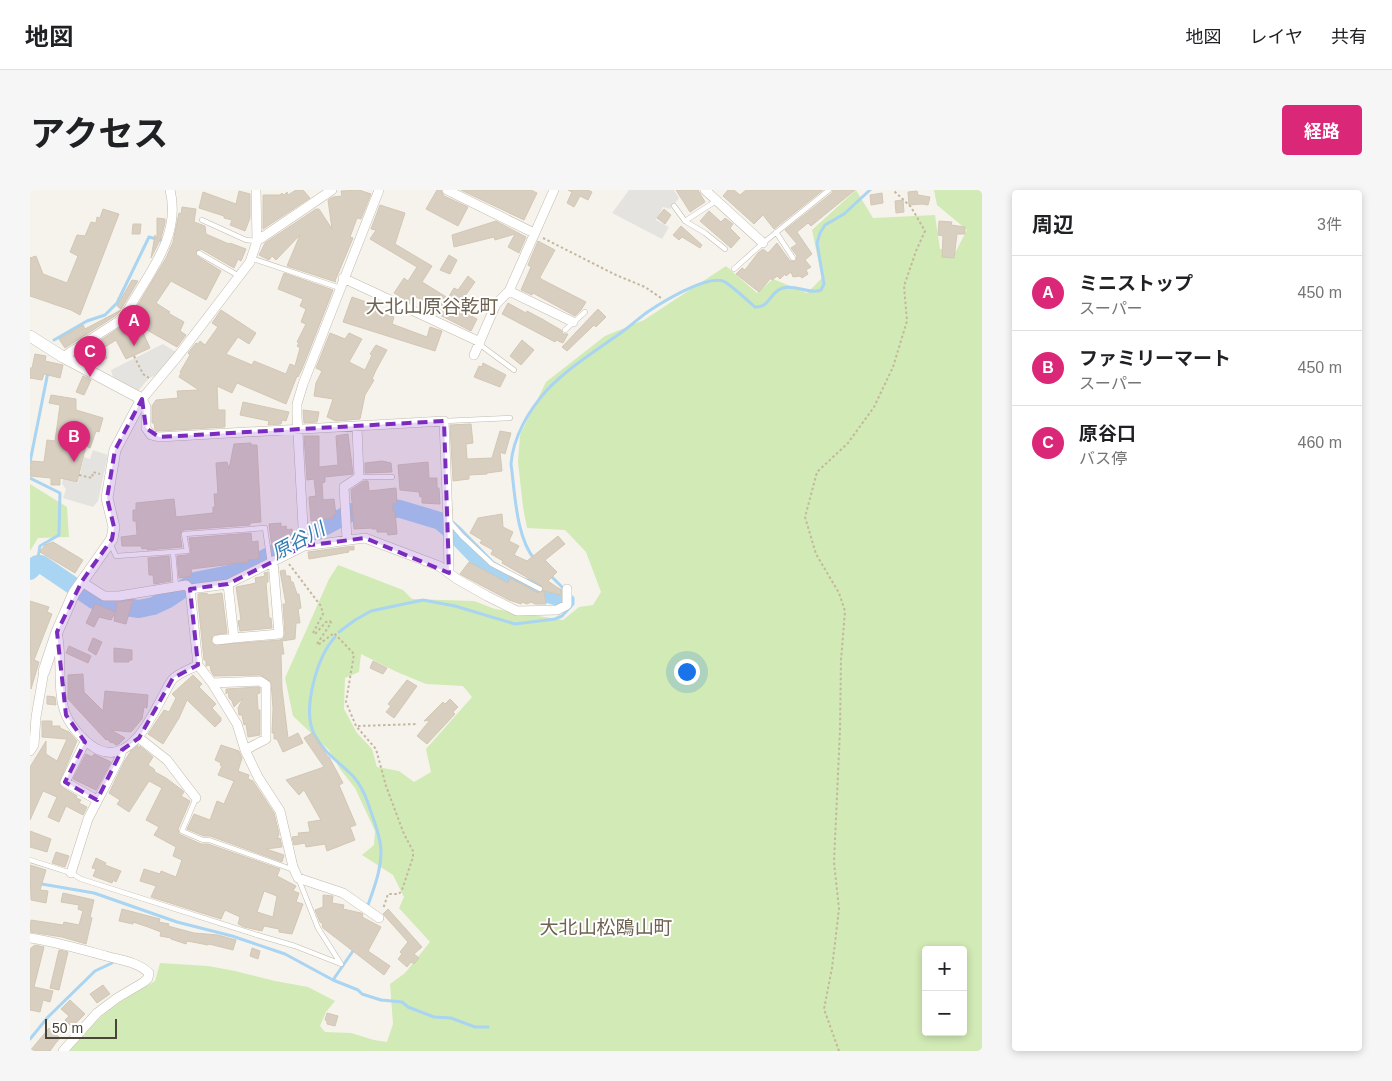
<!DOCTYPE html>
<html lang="ja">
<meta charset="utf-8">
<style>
:root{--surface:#fff;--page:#f6f6f6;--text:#202124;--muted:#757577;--line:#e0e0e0;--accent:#db2777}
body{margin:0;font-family:Helvetica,"Noto Sans JP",sans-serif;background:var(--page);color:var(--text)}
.controls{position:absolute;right:15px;bottom:15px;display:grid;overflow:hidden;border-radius:5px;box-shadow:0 2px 8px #0003}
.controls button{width:45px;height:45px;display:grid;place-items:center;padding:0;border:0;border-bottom:1px solid var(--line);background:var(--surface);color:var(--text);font:25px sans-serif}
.scale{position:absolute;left:15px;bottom:12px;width:72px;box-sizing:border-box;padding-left:5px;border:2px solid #4b4439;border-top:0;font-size:14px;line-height:18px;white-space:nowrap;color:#4b4439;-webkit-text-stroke:4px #fff;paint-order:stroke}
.you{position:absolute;left:656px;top:481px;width:18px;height:18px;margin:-12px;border:4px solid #fff;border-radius:50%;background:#1a73e8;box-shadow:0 0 0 8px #1a73e833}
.badge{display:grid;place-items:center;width:32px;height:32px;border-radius:50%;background:var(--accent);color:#fff;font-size:16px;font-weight:700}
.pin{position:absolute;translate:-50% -41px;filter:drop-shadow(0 1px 2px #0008)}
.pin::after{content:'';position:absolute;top:26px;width:18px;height:15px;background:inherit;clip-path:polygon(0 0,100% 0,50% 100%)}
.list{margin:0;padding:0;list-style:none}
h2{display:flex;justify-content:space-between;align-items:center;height:65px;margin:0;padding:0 20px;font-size:21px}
h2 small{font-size:16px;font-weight:400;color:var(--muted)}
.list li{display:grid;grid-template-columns:32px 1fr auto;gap:15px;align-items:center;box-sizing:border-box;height:75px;padding:0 20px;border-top:1px solid var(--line)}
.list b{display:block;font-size:19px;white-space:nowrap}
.list p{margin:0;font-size:16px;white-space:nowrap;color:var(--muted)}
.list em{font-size:16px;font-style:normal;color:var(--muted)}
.map{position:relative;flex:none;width:952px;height:861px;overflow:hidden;border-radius:5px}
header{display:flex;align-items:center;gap:30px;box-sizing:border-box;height:70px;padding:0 25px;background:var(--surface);border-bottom:1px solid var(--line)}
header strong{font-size:24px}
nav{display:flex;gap:28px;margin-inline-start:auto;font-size:18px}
.intro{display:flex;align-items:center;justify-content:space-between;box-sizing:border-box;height:120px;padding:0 30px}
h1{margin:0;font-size:35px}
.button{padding:12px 22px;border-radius:5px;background:var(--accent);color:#fff;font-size:18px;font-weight:700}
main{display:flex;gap:30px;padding:0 30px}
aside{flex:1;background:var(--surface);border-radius:5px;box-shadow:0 2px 8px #0003}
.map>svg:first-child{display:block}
.green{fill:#d2eab5;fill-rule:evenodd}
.parking{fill:#e5e3e0}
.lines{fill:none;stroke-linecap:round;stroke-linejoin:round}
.stream{stroke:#a9d4f2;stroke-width:3}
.river{stroke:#a9d4f2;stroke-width:18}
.building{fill:#d8cfc1;stroke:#d3c7b4;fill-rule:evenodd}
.service-casing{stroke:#c2bbae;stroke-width:5.5}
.minor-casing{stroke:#c2bbae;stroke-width:10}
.tertiary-casing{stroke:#c2bbae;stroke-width:12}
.path{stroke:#c4b79f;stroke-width:2;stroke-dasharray:2.5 2.5;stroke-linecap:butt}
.service{stroke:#fff;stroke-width:4.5}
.minor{stroke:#fff;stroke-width:9}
.tertiary{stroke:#fff;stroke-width:11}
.marked{fill:#7b2cbf;fill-opacity:0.2;stroke:#7b2cbf;stroke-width:4;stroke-dasharray:10 6;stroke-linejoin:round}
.labels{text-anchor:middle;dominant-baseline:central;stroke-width:4;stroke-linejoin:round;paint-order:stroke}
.neighbourhood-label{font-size:19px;fill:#6e6250;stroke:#fff}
.water-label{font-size:19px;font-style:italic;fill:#2e7ab2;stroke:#fff}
</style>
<header>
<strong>地図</strong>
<nav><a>地図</a><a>レイヤ</a><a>共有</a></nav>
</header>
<div class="intro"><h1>アクセス</h1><a class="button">経路</a></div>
<main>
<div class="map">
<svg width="952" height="861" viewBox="0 0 952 861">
<rect width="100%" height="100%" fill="#f6f3ec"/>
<path class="green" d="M826,0l17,28 62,-3 5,34 16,2 11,-21 -30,-25 -3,-15h48v861h-912c24,-34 50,-50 85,-70l5,-18 48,3 27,5 40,10 33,6 27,14 -9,11 -6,14 5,6 26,1 23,7 13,2 6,-18 -3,-40 15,-11 25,-31 -31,-34 5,-11 -11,-22 -31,-20 12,-10 1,-14 -20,-43 -15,-19 -11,-19 -36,-34 -8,-38 44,-99 9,-14 65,25 9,9 62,2 21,8 68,11 16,-13 14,-2 8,-13 -15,-40 -21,-22 -38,-2 -4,-21 -5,-45 2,-27 26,-53 59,-46 39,-16 82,-54 31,27 16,-14 34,14 15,-15 -10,-48zM331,464l36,18 29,12 37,2 9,11 -46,52 5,23 -17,10 -15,-11 -22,-4 -5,-18 -15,-16 -13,-24 1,-31 14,-6zM896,760h37v82h-37z
M0,294l37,23 2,30 -31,1 -8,13z"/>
<path class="parking" d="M599,0h45l5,8 -9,11 -7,-2 -7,13 13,7 -7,12 -50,-26z
M133,154l13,8 -19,23 -8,3 -11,13 -25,-14 -2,-7z
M63,260l15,5 -10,46 -5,6 -30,-9 3,-9 -4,-5 1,-5 15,4 6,-26 6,2z"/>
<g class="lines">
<path class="stream" d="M24,150l33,-19 18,-6 12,-12 32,-66 15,4 1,-1
M0,272l18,-90
M0,288l30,15 -1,42 -19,11 -3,18
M505,370c-19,-22 -20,-67 -24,-96 2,-27 18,-54 36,-74 22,-23 50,-40 75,-58 10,-7 18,-15 27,-21 15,-10 56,-35 74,-30 6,2 26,21 32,26 15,1 15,-16 28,-19 13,-4 26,7 38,2l3,-6 -7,-41 3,-10 5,-8 19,-11 26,-24
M520,385l15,15
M309,442l16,-12 16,-9 52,-11 32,6 60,18 40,-5 7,-3 11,-12v-6l-4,-4
M305,447c-18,20 -33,72 -21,97 9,18 25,28 39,42 9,10 13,21 17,33 4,11 8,22 10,33 4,20 -5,44 -12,63
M0,692l64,11 83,29 55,14 53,18 48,26 25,10 4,4 19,6 21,2 6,5 26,10 17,1 24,9h13
M303,790l22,-32
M0,849l18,-22 47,-46 17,-8"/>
<path class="river" d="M0,381l7,-7h4l53,36 18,5 27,4 14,-3 15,-7 27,-18 44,-9 113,-60 37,-4 11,1 40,12 14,12 35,36 29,16 43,13"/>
</g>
<path class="building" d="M266,0h7l7,8 -47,31v-34h17l2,-2 2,2 3,-3 1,3z
M329,0l12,4 -10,25 -4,-1 -7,19 3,1 -18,43 1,1 -49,-16 13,-31 -24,25 -4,-4 -3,4 -10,-5 6,-12 51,-34h3l13,20 -4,-29 5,-3 9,-1 -1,-5z
M407,0h4l3,6 24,11 -10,19 -32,-17z
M431,0h70l6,3 -13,27z
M538,0h20l4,2 -4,8 -8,-4 -6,11 -7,-4 5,-11z
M646,0h22l7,12 -15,10z
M698,0h6l6,5 6,-5h77l-49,39 -11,-14 -9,9 -31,-28z
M803,0h22l-44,36 -3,-3 -11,9 15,22 -7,6 6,7 -5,3 2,4 -6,4 -2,-2 -7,1 -2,-5 -5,4 -1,-2 -5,5 -3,-3 -5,4 -1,-2 -12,14 -23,-18 6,-6 3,2 13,-17 5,-4 5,4 9,-10 13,18h6l1,-5 -6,-8 6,-4 -12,-14 47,-37z
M209,1l11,3v24l-5,13 -15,-6 2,-5 -8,-2v-2l-25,-8 4,-16 33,12z
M887,1l1,4 12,2 -2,8 -6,-1 -13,1 -1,-13z
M852,3l1,10 -12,2 -1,-10z
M873,10l1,12 -8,1 -1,-12z
M350,15l25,8 -10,31 37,22 -10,16 26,16 6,-10 4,2 10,-14 7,6 -10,14 3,1 -8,13 17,9 -6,12 -37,-19 3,-4 -23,-12 -4,7 -16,-10 10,-15 4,3 9,-14 -47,-28 6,-9 -5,-1z
M152,17l14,2 -2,13 11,4 1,8 23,10 1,-1 16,6 -5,12 -3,-2 -4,9 -33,-19 -5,2 1,5 24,15 -15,29 -35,-19 -15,22 14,9 -2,1 16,9 -4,9 6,4 -9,12 -37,-21 10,22 -24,11 -10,-19 -14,9 5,9 -12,7 -7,-12 -4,7 -7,-4 45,-30 8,-8 36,-60 7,-16 6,-29 2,1z
M73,19l16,5 -39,101 -9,-5 -41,-14v-38l6,-2 7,18 24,9 11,-27 -8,-4 7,-17 8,1 6,-14 5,1 1,-6 3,1z
M634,19l7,6 -6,9 -8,-6z
M679,21l12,11 4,-4 8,6 -3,4 10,10 -9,10 -31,-27z
M127,28l8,1v4l-4,15 -10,20 4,-23 2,4z
M466,31l30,16 -7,16 -11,-6 7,-13 -20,6 -1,-3 -40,10 -2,-12z
M909,31l13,1 -1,3 14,2v7h-8l-3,24 -12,-1 1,-21 -5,-1z
M103,34h8l-1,10h-8z
M651,36l21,19 -2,3 -18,-11 -3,3 -6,-5z
M508,51l17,9 -15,27 1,2 45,23 -5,8 -6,6 -42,-23 -1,2 -11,-5 10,-23 -3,-2z
M419,65l8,5 -7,14 -10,-4z
M254,83l49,17 -31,79 -4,8 -1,-1 -11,28 -49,-21 -5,10 -15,-7 1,24h7v17l-65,4 -5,-1 -1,-7h-2v-17l4,-6 22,-2 -1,-7 22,-1 -20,-13 2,-4 -1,-1 10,-17 -2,-2 8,-10 2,1 2,-3 5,4 13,-18 -6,-4 9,-13 35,23 -7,11 -11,-7 -12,17 26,11 2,-4 32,13 4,-10 5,2 5,-18 -3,-2 2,-3 -2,-1 9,-18 -5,-2 5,-13 -6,-3 3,-7 -25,-10z
M102,90l6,1 -17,28 -4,-3z
M322,107l26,9 -2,6 18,5 -2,7 35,13 3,-10 12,4 -7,20 -92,-29z
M478,113l18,10 1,-2 15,8 19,11 2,4h5l-5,9 -7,-3 -1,2 -53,-28z
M568,119l8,8 -10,10 -2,-2 -27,26 -5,-4z
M91,120l-6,6 -50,32 -6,-9 24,-14 2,4z
M300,143l15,6 4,-6 13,6 -13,23 16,8 7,-15 -2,-1 6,-9 11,5 -11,20 -4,9 2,1 -9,15 -5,24 -24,2 -9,-4 6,-18 -19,-3 2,-13 6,-12 -6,-3z
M492,150l12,10 -13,15 -11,-9z
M5,164l11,2 -1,5 18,4 -3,13 -16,-4 -2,6 -12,-2v-10h2z
M453,173l23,12 -6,12 -26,-10 5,-11 3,1z
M53,186l8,4 -7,15 -8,-3z
M21,205l25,4v11l27,8 -4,14 -3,-1 -6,17 -4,-2 -9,36 -17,-4v7h-9v-7l-21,-2 1,-15 13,1 3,-22 8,1 5,-36 -11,-2z
M213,212l46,10 -3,9 -4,-1 -1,4 -13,1 1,-4 -29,-6z
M273,220l16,2 -2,10 -13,1z
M441,234l2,19 -7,1 1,15 25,-1 8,-27 11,2 -6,21 -5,-2 2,19 -15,2v1l-18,1v4l-16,2 -3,-56z
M318,244l5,40 -28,3v5l-3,1 1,17 11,-1 2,16h-3v3l-22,3 -2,-24 7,-1 -2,-17 -7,1 -3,-44h15v31l19,-2 -2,-29z
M221,253v2h6l4,77 -11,1v2l-67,5 -3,4 2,13 -35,3v-2l-5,1 -1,-3h-19l-1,-9 16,-2 -1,-14h-3v-11h3v-7l38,-4 2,18 37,-4v-6h2l-1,-13h4l-2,-31 11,-1 2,7 5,-25z
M352,271l9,2 1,9 -27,1v-10z
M398,272l1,16h8v10h2l1,16 -18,-1v-7l-2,1 -1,-5 -19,-2 -2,-25z
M334,291h4l1,10 27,-3 1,15 -4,1 -1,6 3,1 2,23 -9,1 -1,-3h-10v-3h-5v-1l-18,1 -3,-39z
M472,324l1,13 10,5 -4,9 10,5 -5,9 13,6 31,-25 7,8 -20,16 12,12 -9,9 13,9v5l-17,-4 2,13h-11l-4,-2 -4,2 -5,-2 -1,2 -12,-4 -49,-26 9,-12 39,21 2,-5 28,15 5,-2 -1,-5 -40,-23 1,-2 -12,-7 2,-4 -13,-7 2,-3 -12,-7 8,-15z
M251,333v4l5,-1 1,4 5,-1 2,13 -15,1 2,5 -6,4 -3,-5 -3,-23z
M221,343l1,9 6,-1 1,18 -11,1 1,2 -58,7 1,7 -13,2 -2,-22 10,-1 4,-2 -2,-15z
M23,352l30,18 -8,13 -35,-21 5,-7z
M324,356v4h-6l1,2 -40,7 -1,-7z
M139,366l2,25 -17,3 -1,-9h-4l-1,-17z
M255,380l1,6h4l1,6h2l4,12h2l2,14 -3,1 2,14h-4l-1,16 -13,2 2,13h-3l1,35 6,49 10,-5 5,10 -20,9 -6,-13h-3v-6h-2l1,-25 -2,-26 -11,-7 -46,1 -3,-5 -1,-6 -4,1v-6h-2l-6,-59v-7l9,-1 1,2 14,-2 5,40 -14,2 -2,6 3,4 66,-5 3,-1 2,-5 -2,-30h3l-6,-33z
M238,382v10l-2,1 3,35h2l1,10 -32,3 -2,-10 3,-1 -5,-33 20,-4 -1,-5 10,-2 -1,-3z
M103,410l-7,24 -12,-3 1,-8 -4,7 -12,-3 -5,10 -8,-4 9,-19 21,8 1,-10z
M0,411l19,6 -2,5 5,2 -18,46 5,2 -8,27z
M63,448l9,4 -6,13 -8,-5z
M39,456l22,10 -3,7 -22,-10z
M84,458l18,2v10h-3v2h-15z
M343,471l14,7 -4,6 -13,-6z
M53,484l1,18 19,19 2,-20 43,4 -1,13 -3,-1 -2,12 -11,13 -20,-2 14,8 -6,6 -3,1 -4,-3 -1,1 -4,-4 -1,1 -38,-41v-24z
M163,485l9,9 -3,3 17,17 -4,4 9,10v3l-6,6 -28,-27 -8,18 -16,26 -15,-10 16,-24 5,2 7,-14 -4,-4z
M377,490l10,6 -23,32 -8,-6 5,-6 -3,-2z
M228,497l2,1v5l-3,1 1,16h2v25l-12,2 -2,-13 -2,1 -2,-10h-3l-1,-7 5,-10 -9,9 -2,-6 -3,-3 -1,-6 -2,2v-5z
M17,506l8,1 1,8 -9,-1z
M420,509l8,8 -5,5 2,2 -28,30 -10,-8 13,-16 -6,1 19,-19 2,2z
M12,531h10v5h8v2l9,4 8,9 -18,42 3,4 15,9 -1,2 5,2 -2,3 8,4 -4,8 -17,-9 -7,16 -11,-5 9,-20 -14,-6 -13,29v-53l16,-26v13l11,7 10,-22 -25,-2z
M282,543l16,24h1l14,26 -4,2 17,40 -6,2 5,13 -28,11 -2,-7 -19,3 -1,-4 -11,2 -2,-8 7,-1 -1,-3 12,-1 -2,-10 13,-2 -17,-30 -5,5 -13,-15 38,-13 -20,-29z
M108,555v4l2,-3 13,11 -5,8 6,4 1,3 11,6 16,12 2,2 -3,4 9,5 -12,28 1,5 22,10h7l72,25 -3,7 19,10 -3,5 6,2 -3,9 7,2 -11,30 -13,-2v-3l-15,-3 -2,5 -18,-4 -6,-3 2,-7 -15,-7 -4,9 -70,-22 5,-11 -16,-5 4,-12 16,5 1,-3 15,6 6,-17 -9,-4 3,-9 -22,-12 5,-8 -13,-7 16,-32 -13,-7 -20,31 -12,-8 3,-4 -11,-7 16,-33 6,-9zM234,701l13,5 -4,21 -16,-5z
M191,555l18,6 3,7 -4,13 11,4 -1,4 5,2 21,32 5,21 -2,5 3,-1 2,9 -16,2 18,6 -2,7 -72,-26h-6l-17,-7 7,-15 16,6 7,-19 7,3 10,-23 -16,-6 4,-9 -2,-1 1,-2 -6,-3z
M56,564l6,3 2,-3 17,8 -15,28 -23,-11z
M0,641l21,8 -4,13 -17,-5z
M26,662l13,4 -4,11 -13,-4z
M66,668l10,5 -1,2 16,6 -5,11 -3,-2 -1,3 -19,-7 3,-7 -4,-1z
M0,675l16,5 -6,20 8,1 -2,12 -15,-3z
M33,703l31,7 -4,17 2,1 -6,26 -24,-7 -32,-5 1,-12 32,5 1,-3 15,3 4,-14 -5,-2 1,-4 -18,-3z
M293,705l10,1 -1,7 12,2 -1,4 18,4 2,1 -1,3 19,10 -13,24 22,15 -6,9 -61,-47 -1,-2 1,-2 -3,-2 -5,-12 8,-3z
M92,719l38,10 -1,3 10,2 -1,2 26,7 24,2 18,5 -3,10 -24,-6 -1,1 -21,-4 -1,3 -15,-5v-1l-11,-2 1,-4 -13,-5 -15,-5v2l-14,-3z
M358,719l34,38 -8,7 5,4 -5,6 -3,-2 -4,5 -9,-8 4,-5 -2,-2 8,-10 -25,-28z
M5,755l9,2 -10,40 19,4 -3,11 -7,-2 -3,12 -10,-2v-58l1,-4z
M222,758l8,3 -2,8 -8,-3z
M29,760l9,2 -9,38 -9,-2z
M73,795l7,9 -13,9 -7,-9z
M40,810l15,14 -13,13 -7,-7 4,-4 -8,-7z
M297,823l11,3 -3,10 -8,-2v-3l-2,-1z
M19,838l11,10 -5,6 -5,7h-20z"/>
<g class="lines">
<defs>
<path id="service" d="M686,11l-31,20 20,12 20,16
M644,16l11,15
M172,30l44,20 10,1
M746,42l17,26
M169,63l40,23
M221,68l89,30
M704,79l29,-26 66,-53
M535,140l20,-18
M449,154l35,26
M414,231l66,-3
M329,287h33
M419,331l13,15 30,28 48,25
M80,353l6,13 71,-5 -3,-17 81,-6 5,35
M143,362l3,35
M166,608l-14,33 21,9h6l85,30
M0,670l41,13 10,6 176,56 38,11 46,18 -23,-36 -19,-48"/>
<path id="minor" d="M226,0l1,51
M302,0l-75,51 -7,21 -72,94 -36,43 4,8v21l5,7 8,2 285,-16 4,99 1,53
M417,0l87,43
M675,0l58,53
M313,88l137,64
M479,101l64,31
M444,165l22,-51 13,-13 45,-101
M33,167l56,-36 6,-6c21,-39 57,-77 45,-125
M317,349l-3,-52 15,-10 -2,-50
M274,356l-7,-131v-11l6,-20 76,-194
M52,392l22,14h15l67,-11 4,4 38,-5 76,-38 61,-8 74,28 18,13 30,17 30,15 40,-1 10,-5v-16
M198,394l6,54 45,-4 -6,-73
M160,399l8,76
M27,442c6,25 -1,59 9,83 5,12 21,30 33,35 33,14 53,-35 65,-56 3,-5 6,-13 10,-16 7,-6 17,-9 24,-13l14,18 25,41 8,26 13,27 22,34 13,56 5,11 45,15 36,25
M187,450l17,-2
M182,493l48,-2 6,4v54l-21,11
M109,548l28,22 29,38
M55,552l-20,40 32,18
M0,561l4,-6 2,-28 8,-46
M41,683l17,-54 31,-60 3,-9
M0,748c26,4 50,11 76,18 14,4 32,6 43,17l-1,5 -4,4 -27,16 -20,15 -34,38"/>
<path id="tertiary" d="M0,146l33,21 79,42 -27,51 -8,48 7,29 -2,12 -38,54 -17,39 -13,39"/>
</defs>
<use href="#service" class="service-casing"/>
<use href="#minor" class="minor-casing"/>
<use href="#tertiary" class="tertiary-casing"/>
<path class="path" d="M513,48l73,37 29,12 16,11
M104,166l9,18 6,4
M49,285l13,3 1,-6 7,2
M259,374l32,42 2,8 -10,19 2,1 11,-12 4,-1 1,2 -14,21 1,1 16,-12 20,21 -8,48 10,24 20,23 10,37 18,48 9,17v6l-11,33 -3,4h-11l-5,15
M328,536l60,-2
M809,861l-15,-42 8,-41 7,-59 -5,-47 6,-132 1,-70 4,-49 -6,-18 -23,-39 -11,-37 12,-45 31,-29 26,-36 19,-40 14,-46 -3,-35 12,-35 9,-20 -14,-24 -18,-17"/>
<use href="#service" class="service"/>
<use href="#minor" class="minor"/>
<use href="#tertiary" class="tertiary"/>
</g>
<path class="marked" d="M112,209l4,29 13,9 285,-16 5,152 -84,-35 -61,8 -76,38 -38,5 8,76 -25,13 -34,60 -17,12 -25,50 -32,-18 20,-40 -19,-27 -9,-83 25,-51 30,-42 2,-12 -7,-29 8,-48z"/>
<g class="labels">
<g class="neighbourhood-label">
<text x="402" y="116">大北山原谷乾町</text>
<text x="576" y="737">大北山松鴎山町</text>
</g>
<g class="water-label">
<text transform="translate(268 351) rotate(-28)">原谷川</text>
</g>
</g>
</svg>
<div class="controls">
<button>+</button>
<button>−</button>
</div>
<div class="scale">50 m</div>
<div class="you"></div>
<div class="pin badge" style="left:104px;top:156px">A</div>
<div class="pin badge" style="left:44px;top:272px">B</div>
<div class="pin badge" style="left:60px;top:187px">C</div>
</div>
<aside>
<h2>周辺<small>3件</small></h2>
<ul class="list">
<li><span class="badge">A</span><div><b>ミニストップ</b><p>スーパー</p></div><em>450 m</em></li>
<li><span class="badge">B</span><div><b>ファミリーマート</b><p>スーパー</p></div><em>450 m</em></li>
<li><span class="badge">C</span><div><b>原谷口</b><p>バス停</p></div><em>460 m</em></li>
</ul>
</aside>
</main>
